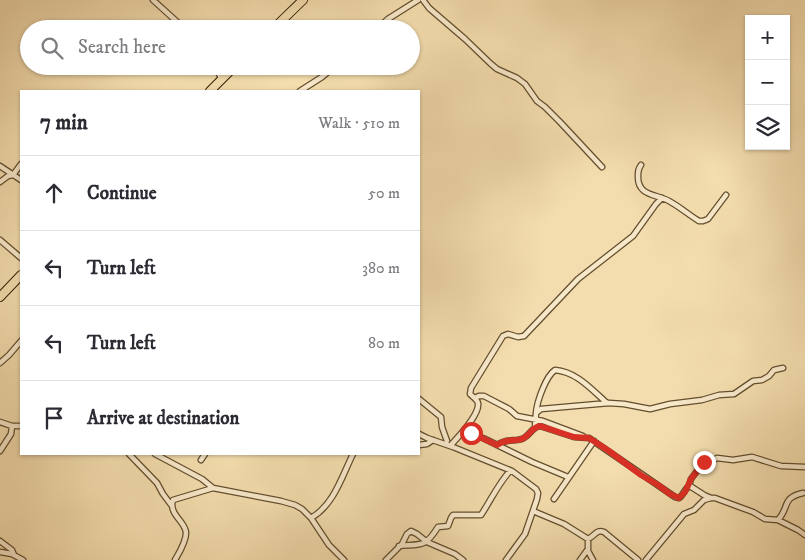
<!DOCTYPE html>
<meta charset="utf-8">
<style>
:root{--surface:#fff;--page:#f7f7f7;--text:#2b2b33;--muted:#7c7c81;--line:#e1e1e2}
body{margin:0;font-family:"IM FELL DW Pica",serif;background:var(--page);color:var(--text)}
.controls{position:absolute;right:15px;top:15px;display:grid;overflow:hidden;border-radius:0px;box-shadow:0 1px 4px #0004}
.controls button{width:45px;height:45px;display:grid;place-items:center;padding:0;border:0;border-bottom:1px solid var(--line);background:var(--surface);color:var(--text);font:25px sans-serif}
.stop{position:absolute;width:15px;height:15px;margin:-11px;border:4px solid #d93025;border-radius:50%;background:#fff}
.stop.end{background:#d93025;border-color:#fff;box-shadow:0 1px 5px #0008}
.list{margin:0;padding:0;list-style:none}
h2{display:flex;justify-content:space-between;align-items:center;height:65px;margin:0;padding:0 20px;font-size:21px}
h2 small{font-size:16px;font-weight:400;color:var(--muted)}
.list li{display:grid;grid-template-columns:32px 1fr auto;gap:15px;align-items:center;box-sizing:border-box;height:75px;padding:0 20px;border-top:1px solid var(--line)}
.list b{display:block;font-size:19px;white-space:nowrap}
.list em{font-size:16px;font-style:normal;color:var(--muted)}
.icon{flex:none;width:28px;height:28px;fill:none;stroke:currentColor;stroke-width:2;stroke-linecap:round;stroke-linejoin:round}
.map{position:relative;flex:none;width:805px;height:560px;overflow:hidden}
.search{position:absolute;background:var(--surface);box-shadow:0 1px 4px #0004;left:20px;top:20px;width:400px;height:55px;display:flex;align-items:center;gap:12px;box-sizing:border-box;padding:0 18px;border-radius:28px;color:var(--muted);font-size:19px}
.panel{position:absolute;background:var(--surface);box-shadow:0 1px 4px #0004;left:20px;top:90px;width:400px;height:365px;border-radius:0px}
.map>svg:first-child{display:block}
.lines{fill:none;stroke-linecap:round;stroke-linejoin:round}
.minor-casing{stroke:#634e2e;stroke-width:7}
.trunk-casing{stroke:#331e04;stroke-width:10}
.minor{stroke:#f7e8ca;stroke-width:4.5}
.trunk{stroke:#f3dcad;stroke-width:8}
.route{stroke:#d93025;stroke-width:6}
</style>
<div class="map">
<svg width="805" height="560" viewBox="0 0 805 560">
<rect width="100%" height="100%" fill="#f3dcad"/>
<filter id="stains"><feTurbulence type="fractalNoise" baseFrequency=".004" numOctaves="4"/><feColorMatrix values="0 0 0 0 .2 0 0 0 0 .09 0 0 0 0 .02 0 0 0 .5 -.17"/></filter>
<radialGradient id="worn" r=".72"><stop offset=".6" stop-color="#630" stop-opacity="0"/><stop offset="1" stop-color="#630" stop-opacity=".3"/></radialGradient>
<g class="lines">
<defs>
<path id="minor" d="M153,0l32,29
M423,0l6,8 36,31 26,25 6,5 20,9 8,6 12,17 8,6 15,15 42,45
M377,29l11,-10 30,-19
M215,66l7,14
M300,91l22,-14 13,-11
M641,165c-3,4 -3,7 -3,12 0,19 18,17 31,24 11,6 20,14 30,20h4l5,-2 18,-24
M0,166l21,14
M0,182l8,-6 5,-1 8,-11
M0,240l21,18
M0,363l9,-8 12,-14
M475,398l4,-2h5l25,13 8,7 26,5 40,15
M419,399l22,18 1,10 5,14
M536,413c1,-12 10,-37 19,-43 22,2 36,19 52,33
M0,422l12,4h9
M535,427l1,-14 5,-4 68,-6 15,1 26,5 20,-5 32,-4 17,-5 15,-1 19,-13 9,-1 7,-4 5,-6 9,-2
M463,431l8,2 14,6 47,23 36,15
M419,434l8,4 26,9 59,24 24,18 2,4 -1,6 -12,35 -19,26
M419,445l8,-1 6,-4
M497,445c11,-8 18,-2 27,-7 7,-4 8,-11 16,-12l34,11 15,1 86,59 4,1c5,-3 6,-11 11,-12l14,9 7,3
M450,446c8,-9 30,-31 28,-43 -1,-4 -5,-6 -8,-9l1,-6 32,-52 5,-2 10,3 6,-1 54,-57 55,-43 23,-32 6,-6
M0,451l11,-17 1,-8
M129,454l28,29 6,11 9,12
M155,454l47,25 11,9 68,13 14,4 7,4 9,9 18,27 15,15
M201,460l4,-6
M689,486l2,-7 12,-16 7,-1 7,-4 16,2 19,-3 29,9 24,1
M554,499l40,-58
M533,511l31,13 24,15v12l5,9
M311,518c23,-13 31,-42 42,-64
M778,520l20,10 7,5
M588,539c7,-3 8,-10 16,-7l34,28
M0,541l12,9 2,5
M399,546c22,-2 26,2 39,-19l10,-1 3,-8 2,-3h28c10,-15 17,-31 29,-44
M0,552l12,2 11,6
M175,560c4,-7 11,-18 11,-27 0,-11 -18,-19 -13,-33l40,-12
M386,560l16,-16 5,-10 4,-3 6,3 10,8 28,12 8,6
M580,560l8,-11
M646,560l38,-46 10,-4 10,-10 7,-2h4l38,14 12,7 13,1c12,-13 3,-22 25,-27"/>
<path id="trunk" d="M273,29l30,-29
M210,91l25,-25
M0,297l21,-22"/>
</defs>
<use href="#minor" class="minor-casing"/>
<use href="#trunk" class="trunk-casing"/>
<use href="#minor" class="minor"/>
<use href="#trunk" class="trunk"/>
</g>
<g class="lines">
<path class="route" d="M471,433l26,12c11,-8 18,-2 27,-7 7,-4 8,-11 16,-12l34,11 15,1 20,13 32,24 17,10 12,9 9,4 6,-6 6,-13 13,-17"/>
</g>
<rect width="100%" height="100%" filter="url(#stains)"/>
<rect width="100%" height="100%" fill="url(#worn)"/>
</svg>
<div class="controls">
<button>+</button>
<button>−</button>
<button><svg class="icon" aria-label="layers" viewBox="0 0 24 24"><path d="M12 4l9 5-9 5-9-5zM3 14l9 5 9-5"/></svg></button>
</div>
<div class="stop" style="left:471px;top:433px"></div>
<div class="stop end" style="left:704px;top:462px"></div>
<div class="search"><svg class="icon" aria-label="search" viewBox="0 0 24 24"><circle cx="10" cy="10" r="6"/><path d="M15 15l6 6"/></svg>Search here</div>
<section class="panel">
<h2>7 min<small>Walk · 510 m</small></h2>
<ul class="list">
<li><svg class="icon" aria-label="ahead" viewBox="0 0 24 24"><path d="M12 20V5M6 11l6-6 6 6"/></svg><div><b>Continue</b></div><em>50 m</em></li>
<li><svg class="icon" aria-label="left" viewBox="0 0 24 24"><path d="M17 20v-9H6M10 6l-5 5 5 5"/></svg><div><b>Turn left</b></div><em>380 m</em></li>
<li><svg class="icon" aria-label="left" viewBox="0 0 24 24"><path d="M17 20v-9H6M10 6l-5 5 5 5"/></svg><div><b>Turn left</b></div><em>80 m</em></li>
<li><svg class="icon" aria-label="arrive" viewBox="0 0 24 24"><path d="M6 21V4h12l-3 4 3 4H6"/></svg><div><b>Arrive at destination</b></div></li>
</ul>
</section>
</div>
